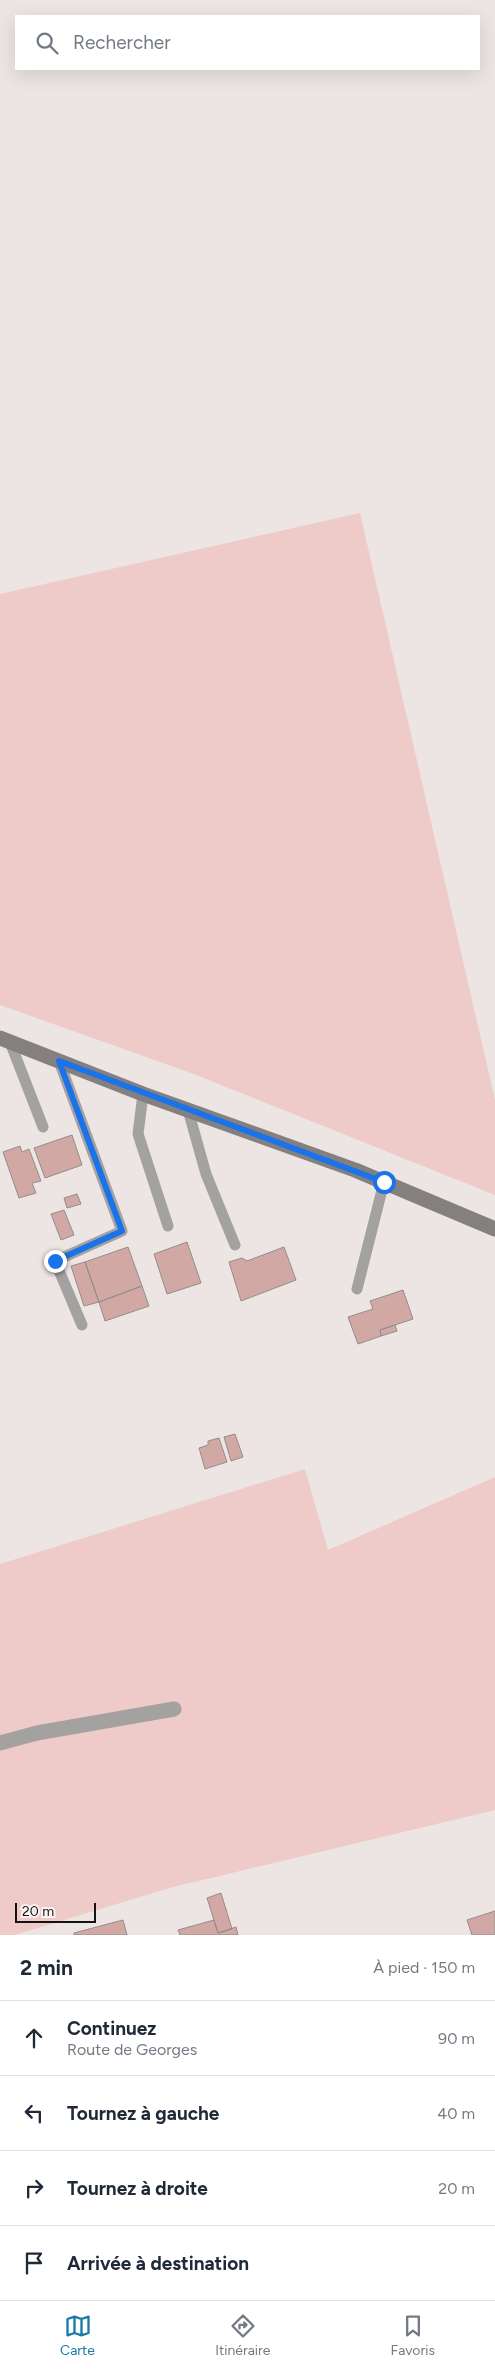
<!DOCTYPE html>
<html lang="fr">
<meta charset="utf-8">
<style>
:root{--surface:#fff;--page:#f6f6f7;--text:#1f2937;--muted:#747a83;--line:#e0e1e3;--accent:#197aa6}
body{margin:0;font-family:Figtree,sans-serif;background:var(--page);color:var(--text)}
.scale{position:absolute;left:15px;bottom:12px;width:81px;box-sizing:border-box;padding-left:5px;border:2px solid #151312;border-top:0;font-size:14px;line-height:18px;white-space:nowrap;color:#151312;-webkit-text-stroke:4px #f9f2f1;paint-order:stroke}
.stop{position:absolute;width:15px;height:15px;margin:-11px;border:4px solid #1a73e8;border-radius:50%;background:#fff}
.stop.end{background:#1a73e8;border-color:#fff;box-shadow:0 1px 5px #0008}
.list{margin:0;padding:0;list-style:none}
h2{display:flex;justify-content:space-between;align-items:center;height:65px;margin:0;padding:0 20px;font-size:21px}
h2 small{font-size:16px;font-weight:400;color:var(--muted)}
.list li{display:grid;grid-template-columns:32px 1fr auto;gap:15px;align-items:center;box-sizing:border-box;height:75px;padding:0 20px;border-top:1px solid var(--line)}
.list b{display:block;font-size:19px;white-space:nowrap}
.list p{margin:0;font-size:16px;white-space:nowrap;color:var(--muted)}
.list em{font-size:16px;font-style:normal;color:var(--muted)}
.icon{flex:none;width:28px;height:28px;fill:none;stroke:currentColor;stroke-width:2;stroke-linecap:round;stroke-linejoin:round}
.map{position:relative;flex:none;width:495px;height:1935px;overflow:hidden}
.search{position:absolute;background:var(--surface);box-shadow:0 5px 20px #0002;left:15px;right:15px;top:15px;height:55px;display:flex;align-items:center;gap:12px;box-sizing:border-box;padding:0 18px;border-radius:0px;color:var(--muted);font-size:19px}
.sheet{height:365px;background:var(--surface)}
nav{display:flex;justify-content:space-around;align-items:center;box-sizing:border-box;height:70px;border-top:1px solid var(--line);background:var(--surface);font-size:14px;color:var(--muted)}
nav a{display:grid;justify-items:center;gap:2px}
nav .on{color:var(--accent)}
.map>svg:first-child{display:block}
.green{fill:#eecbc8}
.building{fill:#d2a8a4;stroke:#938d8c}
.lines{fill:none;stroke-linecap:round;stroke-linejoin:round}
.lane{stroke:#a4a1a1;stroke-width:11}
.street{stroke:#a4a1a1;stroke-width:15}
.secondary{stroke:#84807f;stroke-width:15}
.route{stroke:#1a73e8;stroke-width:6}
</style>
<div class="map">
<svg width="495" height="1935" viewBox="0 0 495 1935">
<rect width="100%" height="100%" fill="#ece5e4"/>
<path class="green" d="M360,513l135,587v95l-304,-122 -191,-68v-411z
M305,1469l23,81 167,-73v333l-322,77 -158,48h-15v-371z"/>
<path class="building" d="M72,1135l10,30 -37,13 -11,-30z
M20,1146l2,6 7,-3 12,32 -9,2 4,10 -17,5 -16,-46z
M77,1194l4,10 -14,4 -3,-10z
M64,1210l10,25 -13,5 -10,-26z
M187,1242l14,41 -34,11 -13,-40z
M128,1247l14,39 -43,16 -14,-40z
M284,1247l12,33 -55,21 -12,-39 13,-4 5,3z
M85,1262l14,40 -15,4 -13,-40z
M142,1286l7,20 -44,15 -6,-19z
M403,1290l10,29 -33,11 1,6 -23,8 -10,-27 25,-8 -3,-8z
M395,1325l2,6 -16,5 -1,-6z
M235,1434l8,23 -12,4 -7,-24z
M219,1438l8,24 -22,7 -6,-21 9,-3v-4z
M221,1893l11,36 -14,4 -11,-35z
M495,1911v24h-23l-5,-15z
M123,1920l4,15h-53v-2z
M214,1920l4,13 18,-6 2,8h-58l-2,-5z"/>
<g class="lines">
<path class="lane" d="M10,1042l33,85
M59,1061l63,170 -67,30 27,64
M143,1094l-5,40 30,92
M188,1110l18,64 29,71
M357,1289l27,-107"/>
<path class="street" d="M0,1743l37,-10 137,-24"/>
<path class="secondary" d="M0,1038l143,56 212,76 140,59"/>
</g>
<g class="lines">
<path class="route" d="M55,1261l67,-30 -63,-170 325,121"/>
</g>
</svg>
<div class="scale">20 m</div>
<div class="stop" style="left:384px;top:1182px"></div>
<div class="stop end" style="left:55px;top:1261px"></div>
<div class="search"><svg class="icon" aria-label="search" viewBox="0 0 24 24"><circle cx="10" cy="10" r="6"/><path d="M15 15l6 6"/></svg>Rechercher</div>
</div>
<section class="sheet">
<h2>2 min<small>À pied · 150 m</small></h2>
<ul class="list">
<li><svg class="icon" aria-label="ahead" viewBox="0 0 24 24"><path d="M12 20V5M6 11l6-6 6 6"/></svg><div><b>Continuez</b><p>Route de Georges</p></div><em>90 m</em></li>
<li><svg class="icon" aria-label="left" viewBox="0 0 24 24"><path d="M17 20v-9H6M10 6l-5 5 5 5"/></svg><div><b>Tournez à gauche</b></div><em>40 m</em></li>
<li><svg class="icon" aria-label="right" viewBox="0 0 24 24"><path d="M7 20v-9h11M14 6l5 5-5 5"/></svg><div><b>Tournez à droite</b></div><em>20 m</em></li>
<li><svg class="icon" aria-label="arrive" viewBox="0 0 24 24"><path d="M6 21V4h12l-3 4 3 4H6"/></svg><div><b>Arrivée à destination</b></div></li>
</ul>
</section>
<nav>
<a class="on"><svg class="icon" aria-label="map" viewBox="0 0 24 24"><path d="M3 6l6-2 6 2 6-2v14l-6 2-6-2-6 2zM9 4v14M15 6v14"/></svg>Carte</a>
<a><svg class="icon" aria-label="directions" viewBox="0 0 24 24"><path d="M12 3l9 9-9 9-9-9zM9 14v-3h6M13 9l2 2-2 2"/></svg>Itinéraire</a>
<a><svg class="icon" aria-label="saved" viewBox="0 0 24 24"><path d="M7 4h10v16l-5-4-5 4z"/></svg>Favoris</a>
</nav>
